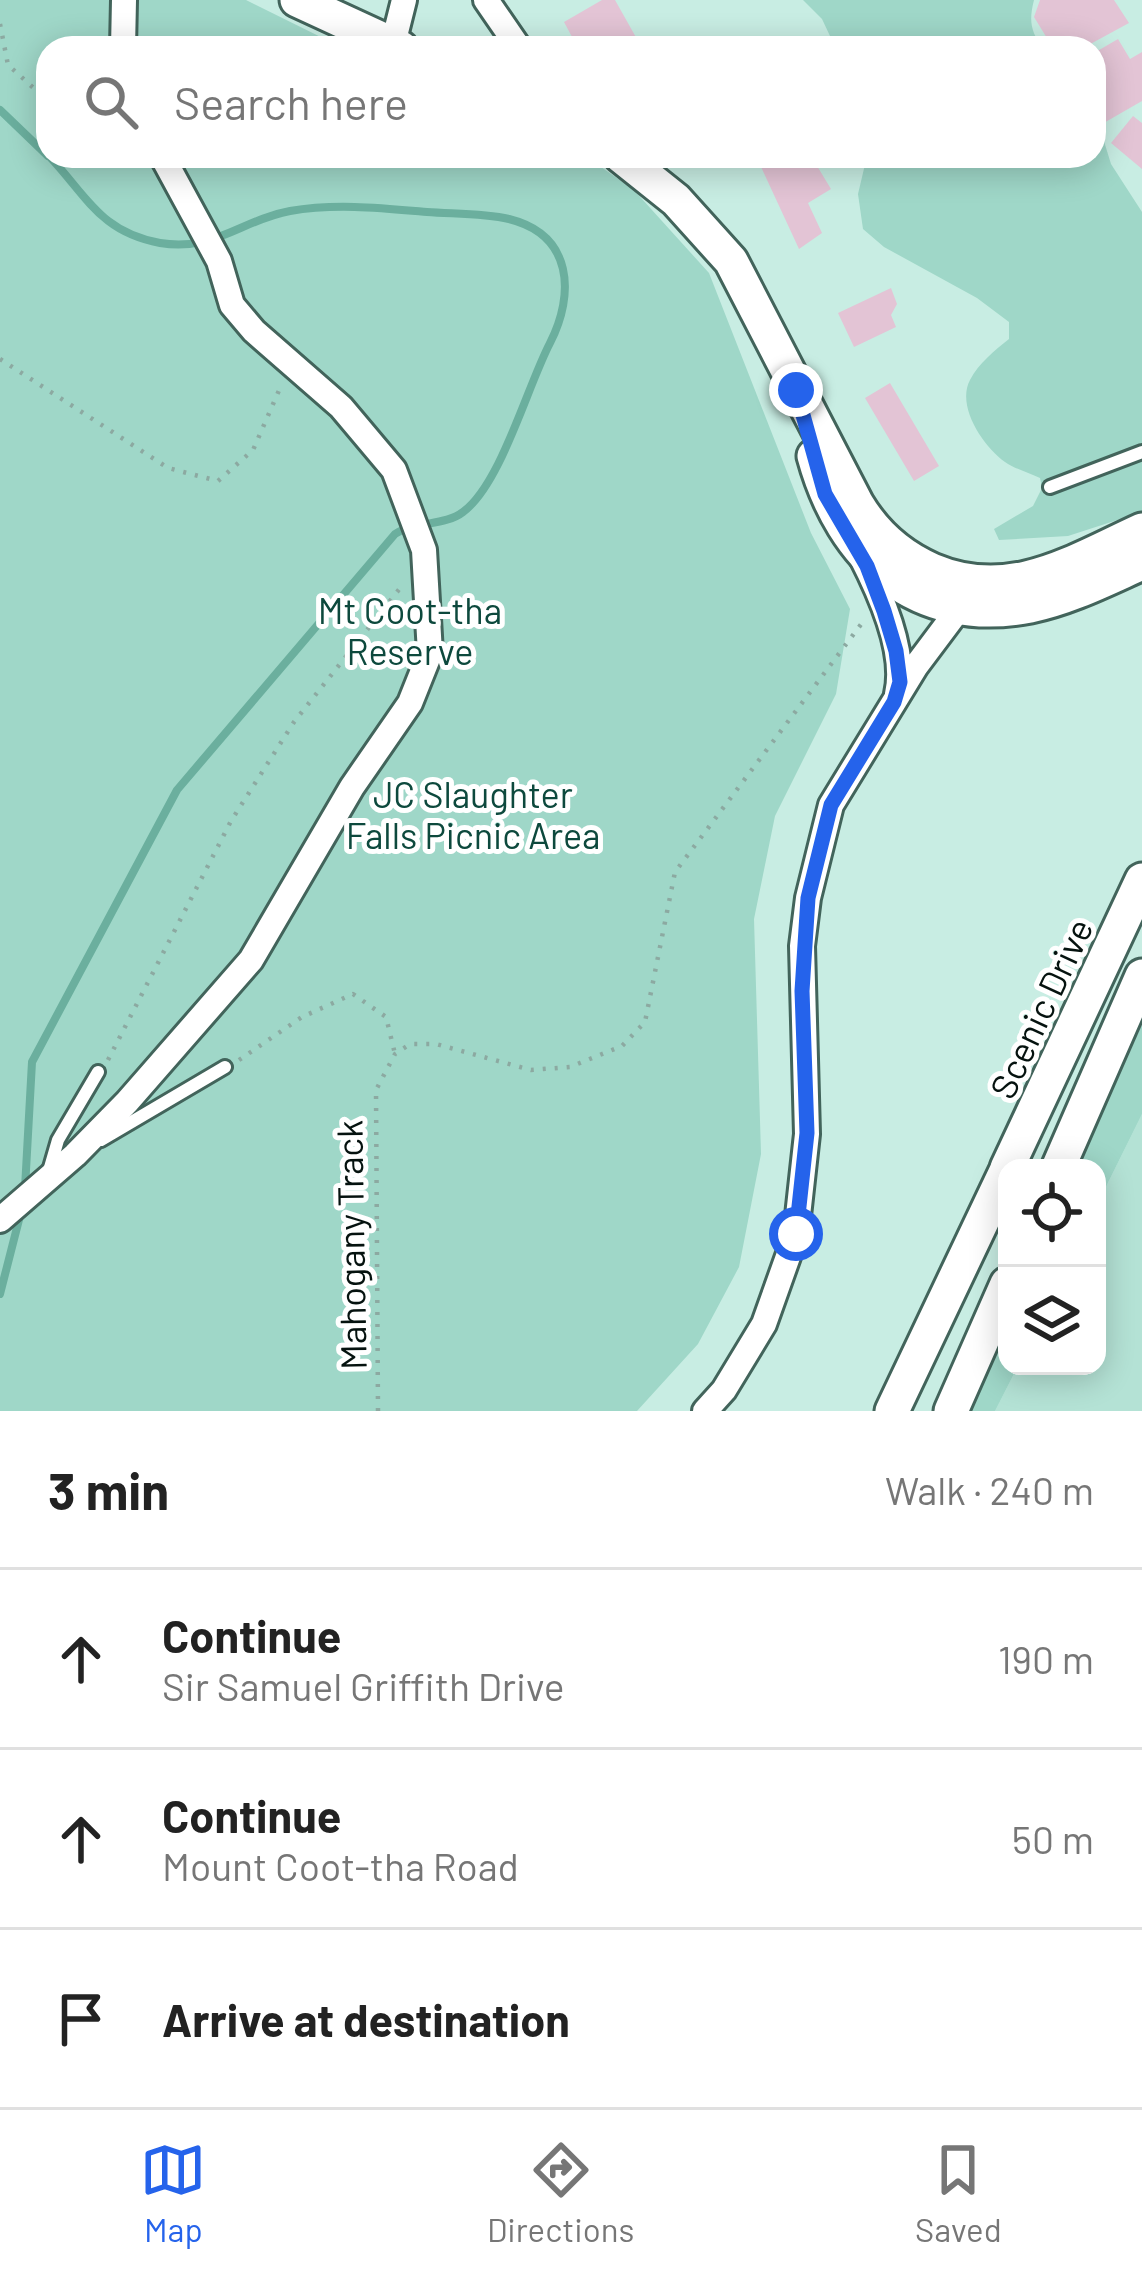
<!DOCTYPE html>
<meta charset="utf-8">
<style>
:root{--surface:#fff;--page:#f2f2f2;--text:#222;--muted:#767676;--line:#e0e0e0;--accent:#2563eb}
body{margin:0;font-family:Barlow,sans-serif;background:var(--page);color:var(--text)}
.controls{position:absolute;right:36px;bottom:36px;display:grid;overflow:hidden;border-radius:24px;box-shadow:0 6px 30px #0003}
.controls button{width:108px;height:108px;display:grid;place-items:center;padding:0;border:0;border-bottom:3px solid var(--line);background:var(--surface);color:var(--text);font:60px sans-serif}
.stop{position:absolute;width:36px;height:36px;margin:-27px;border:9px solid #2563eb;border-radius:50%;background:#fff}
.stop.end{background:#2563eb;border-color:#fff;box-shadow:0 3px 12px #0008}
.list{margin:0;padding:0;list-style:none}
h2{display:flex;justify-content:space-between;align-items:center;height:156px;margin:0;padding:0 48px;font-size:51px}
h2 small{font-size:39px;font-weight:400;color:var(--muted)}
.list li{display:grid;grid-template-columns:78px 1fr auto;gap:36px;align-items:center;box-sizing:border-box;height:180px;padding:0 48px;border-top:3px solid var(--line)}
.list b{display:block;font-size:45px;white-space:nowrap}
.list p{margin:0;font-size:39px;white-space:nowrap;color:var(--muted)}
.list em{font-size:39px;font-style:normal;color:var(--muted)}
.icon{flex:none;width:66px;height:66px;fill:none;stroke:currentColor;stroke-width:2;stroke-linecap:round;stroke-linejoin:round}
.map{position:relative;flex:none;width:1142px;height:1411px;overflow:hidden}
.search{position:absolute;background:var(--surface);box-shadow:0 6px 30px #0003;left:36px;right:36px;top:36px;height:132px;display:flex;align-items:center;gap:30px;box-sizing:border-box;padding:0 42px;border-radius:36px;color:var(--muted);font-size:45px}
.sheet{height:696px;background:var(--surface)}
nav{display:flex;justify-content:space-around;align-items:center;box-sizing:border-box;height:168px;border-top:3px solid var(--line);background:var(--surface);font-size:33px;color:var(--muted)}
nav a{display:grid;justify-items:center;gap:6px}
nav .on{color:var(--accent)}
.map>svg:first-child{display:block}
.built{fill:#b4e2d5}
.green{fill:#9fd7c8}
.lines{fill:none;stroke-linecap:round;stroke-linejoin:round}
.stream{stroke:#6baf9e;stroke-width:8}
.building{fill:#e3c4d5}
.lane-casing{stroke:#42645b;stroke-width:18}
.street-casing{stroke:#42645b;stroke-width:30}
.secondary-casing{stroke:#42645b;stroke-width:39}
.path{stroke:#8ca9a1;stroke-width:4.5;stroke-dasharray:3 9;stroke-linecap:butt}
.lane{stroke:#fff;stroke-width:12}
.street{stroke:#fff;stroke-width:24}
.secondary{stroke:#fff;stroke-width:33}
.route{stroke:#2563eb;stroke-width:15}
.labels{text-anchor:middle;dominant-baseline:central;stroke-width:10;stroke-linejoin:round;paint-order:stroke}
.park-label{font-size:36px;fill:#0d493d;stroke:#fff}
.street-label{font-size:36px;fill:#05120f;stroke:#fff}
</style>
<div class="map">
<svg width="1142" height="1411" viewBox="0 0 1142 1411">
<rect width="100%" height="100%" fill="#c8ede3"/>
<path class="built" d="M1142,1114v297h-147l23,-45h79v-161z"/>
<path class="green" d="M0,0h246l97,48h-295v108h537l48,33 76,84 102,260 39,76 -14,85 -61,122 -21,103 7,235 -22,113 -41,77 -61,67h-637z
M803,0h231c-5,20 -4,31 9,48h-225l12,-12 -8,-17z
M1094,134l9,4 8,26 31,48v300l-74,24 -69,4 -5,-11 39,-23 9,-18 -2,-10c-11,-5 -25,-9 -35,-16 -22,-16 -49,-56 -35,-82 9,-17 24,-29 39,-41v-17l-32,-24 -93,-51 -21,-18 -5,-35 9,-38h227z
M1142,1024v90l-45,91v-37h-19z
M1007,1327v39h11l-23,45h-26z"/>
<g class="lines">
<path class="stream" d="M0,110l48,46
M25,1188l7,-126 145,-272 218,-256c20,-13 50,-8 68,-22 38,-28 64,-125 87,-169 25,-49 23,-108 -41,-124 -26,-6 -56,-5 -82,-7 -45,-4 -92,-9 -137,-1 -49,9 -75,41 -130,32 -60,-11 -73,-47 -111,-87
M0,1294l22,-86"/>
</g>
<path class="building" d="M602,0h13l27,48h-64l-14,-26z
M1040,0h74l15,23 -46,25h-30l-19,-31z
M1118,39l12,20 12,-7v49l-40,23 -8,-13v-58z
M1133,116l9,7v46l-31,-26z
M756,156h55l20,33 -23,14 14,30 -23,16z
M891,288l6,16 -6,11 5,12 -42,20 -16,-34z
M890,383l49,83 -25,15 -49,-83z"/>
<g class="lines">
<defs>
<path id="lane" d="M1050,487l92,-35
M101,1140l124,-73
M49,1171l9,-31 40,-68"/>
<path id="street" d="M486,0l33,48
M393,44l11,-44
M123,48l1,-48
M861,556c19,37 46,96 36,138
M0,1220l75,-65 52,-53 124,-142 101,-173 58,-84 20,-50 -6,-103 -30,-80 -53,-63 -87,-76 -22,-26 -13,-44 -57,-105
M705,1411l19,-21 40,-66 32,-90 11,-100 -5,-188 6,-48 23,-93 85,-139 45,-60"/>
<path id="secondary" d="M297,0l104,48
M621,156l55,44 55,61 126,243c18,30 43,52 75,66 78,33 140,-8 210,-40
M814,456c28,103 103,172 216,150 39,-8 76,-27 112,-43
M1007,1168l135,-288
M1058,1168l84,-192
M892,1411l115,-242
M951,1411l56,-127"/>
</defs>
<use href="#lane" class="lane-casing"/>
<use href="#street" class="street-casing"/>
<use href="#secondary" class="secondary-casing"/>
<path class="path" d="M0,24l8,41 40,36
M0,359l168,109 50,13 35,-31 27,-62
M108,1060l123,-239 63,-99 107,-135
M239,1060l63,-43 51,-23 33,23 9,37
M378,1411l-2,-321 19,-36 15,-10h26l95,26 39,-3 52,-21 23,-24 30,-150 187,-249"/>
<use href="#lane" class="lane"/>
<use href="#street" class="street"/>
<use href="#secondary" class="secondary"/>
</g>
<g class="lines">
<path class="route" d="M796,390l29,104 42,72 17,45 12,40 4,31 -6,20 -63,103 -23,93 -6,93 5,142 -11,101"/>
</g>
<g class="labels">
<g class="park-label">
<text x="410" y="609">Mt Coot-tha<tspan x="410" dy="41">Reserve</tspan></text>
<text x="473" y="793">JC Slaughter<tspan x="473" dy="41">Falls Picnic Area</tspan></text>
</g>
<g class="street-label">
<text transform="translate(1040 1008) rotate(-65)">Scenic Drive</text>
<text transform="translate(350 1245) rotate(-91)">Mahogany Track</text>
</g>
</g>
</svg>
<div class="controls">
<button><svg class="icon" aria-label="locate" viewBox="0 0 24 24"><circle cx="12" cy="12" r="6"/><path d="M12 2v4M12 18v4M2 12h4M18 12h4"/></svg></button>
<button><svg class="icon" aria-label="layers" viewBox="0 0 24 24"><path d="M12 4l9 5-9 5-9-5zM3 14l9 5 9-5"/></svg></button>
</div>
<div class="stop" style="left:796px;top:1234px"></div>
<div class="stop end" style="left:796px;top:390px"></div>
<div class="search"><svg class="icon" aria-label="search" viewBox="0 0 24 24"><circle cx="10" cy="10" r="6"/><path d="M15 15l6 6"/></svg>Search here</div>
</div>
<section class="sheet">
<h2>3 min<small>Walk · 240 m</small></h2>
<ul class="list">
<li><svg class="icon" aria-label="ahead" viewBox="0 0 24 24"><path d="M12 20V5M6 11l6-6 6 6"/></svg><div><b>Continue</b><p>Sir Samuel Griffith Drive</p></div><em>190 m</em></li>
<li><svg class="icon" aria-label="ahead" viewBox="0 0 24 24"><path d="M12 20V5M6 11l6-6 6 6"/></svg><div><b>Continue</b><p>Mount Coot-tha Road</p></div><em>50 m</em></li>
<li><svg class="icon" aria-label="arrive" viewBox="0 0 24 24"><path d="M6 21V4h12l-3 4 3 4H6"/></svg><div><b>Arrive at destination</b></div></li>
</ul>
</section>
<nav>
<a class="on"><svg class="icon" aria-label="map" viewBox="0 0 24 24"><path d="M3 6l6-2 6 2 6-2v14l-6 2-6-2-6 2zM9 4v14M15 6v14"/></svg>Map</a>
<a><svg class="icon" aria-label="directions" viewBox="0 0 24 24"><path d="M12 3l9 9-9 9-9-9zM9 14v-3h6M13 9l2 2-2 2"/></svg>Directions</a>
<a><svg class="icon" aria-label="saved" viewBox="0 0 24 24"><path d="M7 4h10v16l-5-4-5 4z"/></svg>Saved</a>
</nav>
